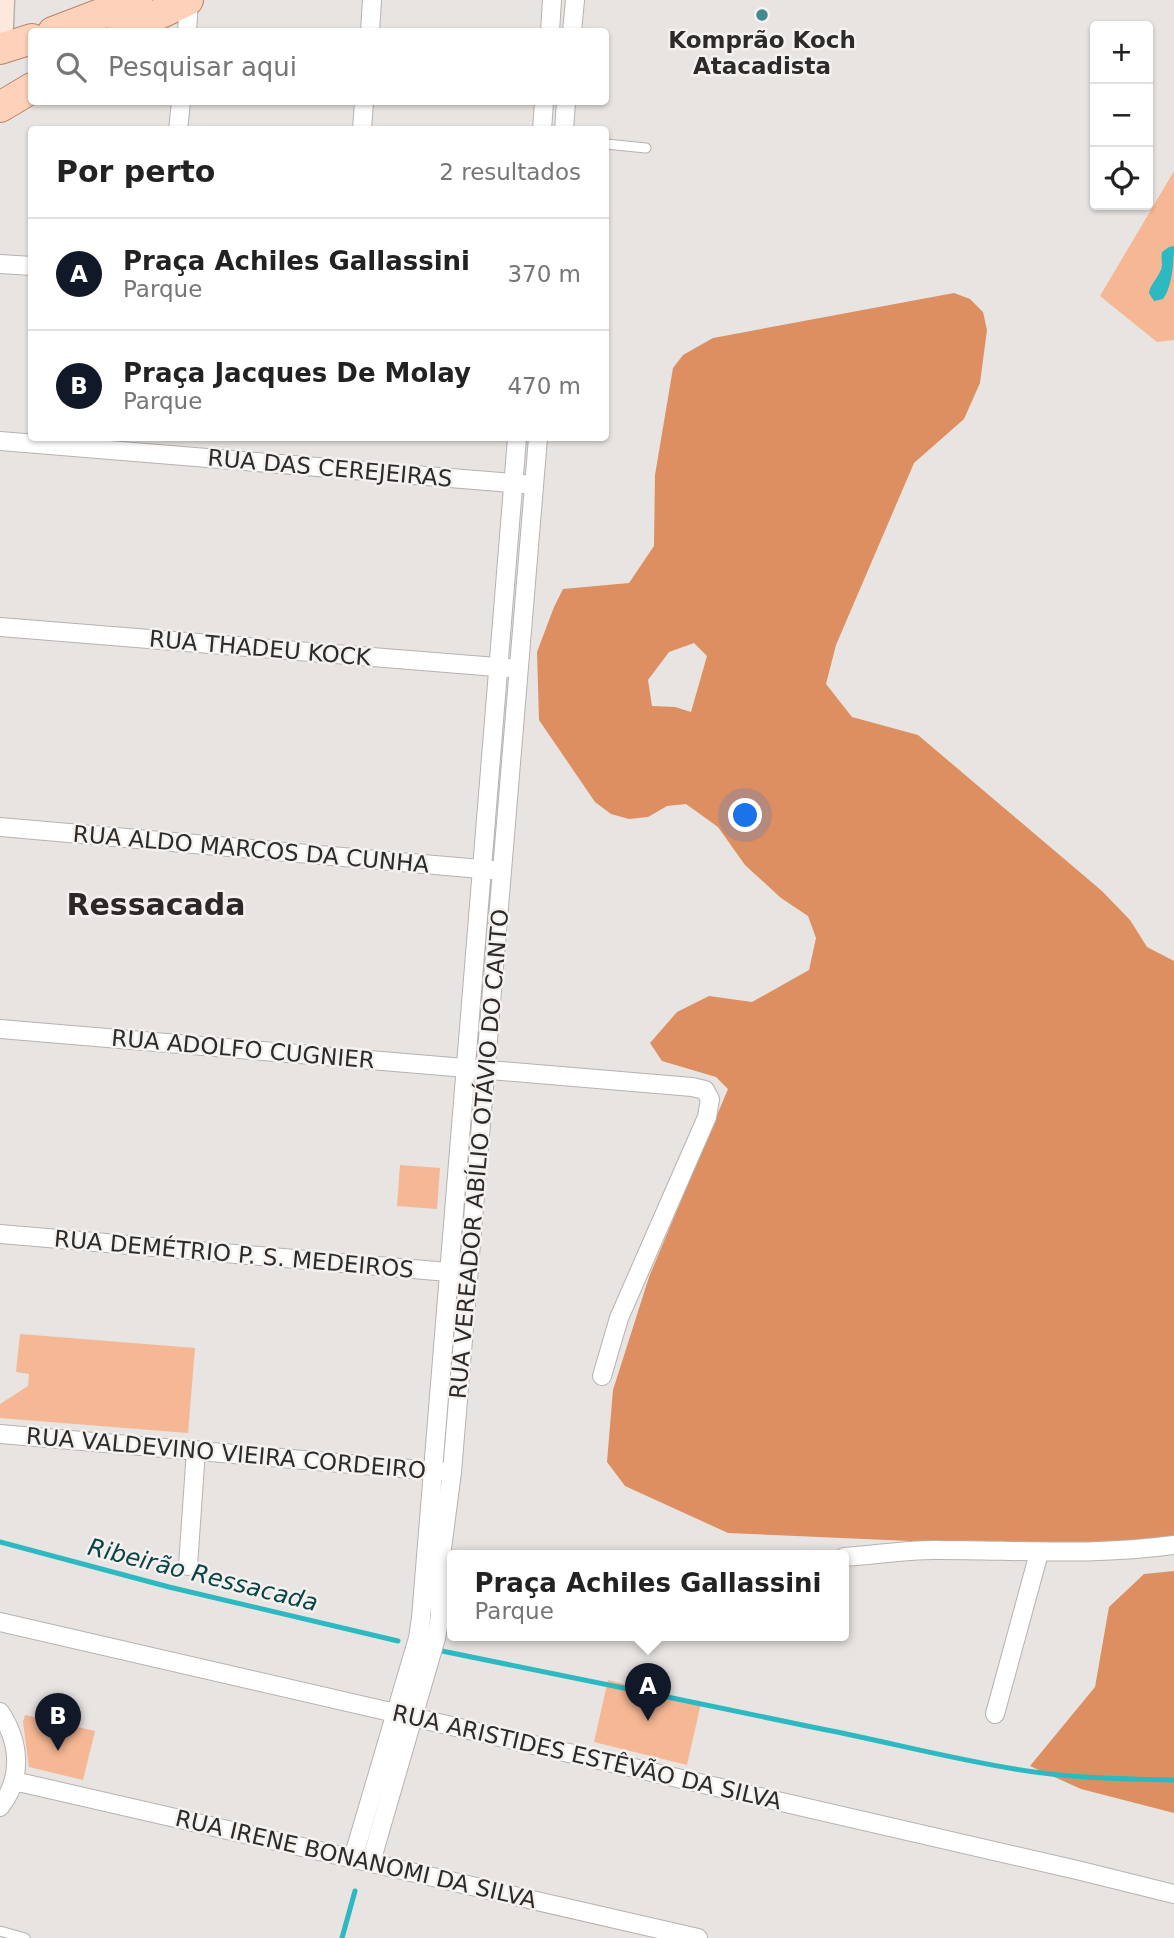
<!DOCTYPE html>
<html lang="pt">
<meta charset="utf-8">
<style>
:root{--surface:#fff;--page:#f2f2f2;--text:#222;--muted:#767676;--line:#e0e0e0;--accent:#111827}
body{margin:0;font-family:"DejaVu Sans",sans-serif;background:var(--page);color:var(--text)}
.controls{position:absolute;right:21px;top:21px;display:grid;overflow:hidden;border-radius:7px;box-shadow:0 2px 5px #0004}
.controls button{width:63px;height:63px;display:grid;place-items:center;padding:0;border:0;border-bottom:2px solid var(--line);background:var(--surface);color:var(--text);font:35px sans-serif}
.you{position:absolute;left:746px;top:816px;width:24px;height:24px;margin:-18px;border:5px solid #fff;border-radius:50%;background:#1a73e8;box-shadow:0 0 0 10px #1a73e833}
.badge{display:grid;place-items:center;width:46px;height:46px;border-radius:50%;background:var(--accent);color:#fff;font-size:23px;font-weight:700}
.pin{position:absolute;translate:-50% -58px;filter:drop-shadow(0 2px 4px #0008)}
.pin::after{content:'';position:absolute;top:37px;width:24px;height:21px;background:inherit;clip-path:polygon(0 0,100% 0,50% 100%)}
.popup{position:absolute;left:447px;top:1550px;width:402px;height:91px;box-sizing:border-box;display:grid;place-content:center;border-radius:7px;background:var(--surface);filter:drop-shadow(0 2px 5px #0005);font-size:23px;white-space:nowrap;color:var(--muted)}
.popup b{font-size:26px;color:var(--text)}
.popup::after{content:'';position:absolute;left:50%;top:100%;margin-left:-14px;border:14px solid transparent;border-top-color:var(--surface)}
.list{margin:0;padding:0;list-style:none}
h2{display:flex;justify-content:space-between;align-items:center;height:91px;margin:0;padding:0 28px;font-size:30px}
h2 small{font-size:23px;font-weight:400;color:var(--muted)}
.list li{display:grid;grid-template-columns:46px 1fr auto;gap:21px;align-items:center;box-sizing:border-box;height:112px;padding:0 28px;border-top:2px solid var(--line)}
.list b{display:block;font-size:26px;white-space:nowrap}
.list p{margin:0;font-size:23px;white-space:nowrap;color:var(--muted)}
.list em{font-size:23px;font-style:normal;color:var(--muted)}
.icon{flex:none;width:38px;height:38px;fill:none;stroke:currentColor;stroke-width:2;stroke-linecap:round;stroke-linejoin:round}
.map{position:relative;flex:none;width:1174px;height:1938px;overflow:hidden}
.search{position:absolute;background:var(--surface);box-shadow:0 2px 5px #0004;left:28px;top:28px;width:581px;height:77px;display:flex;align-items:center;gap:18px;box-sizing:border-box;padding:0 24px;border-radius:7px;color:var(--muted);font-size:26px}
.panel{position:absolute;background:var(--surface);box-shadow:0 2px 5px #0004;left:28px;top:126px;width:581px;height:315px;border-radius:7px}
.map>svg:first-child{display:block}
.green{fill:#f5b794}
.forest{fill:#dd8f61;fill-rule:evenodd}
.water{fill:#2cb9c2}
.lines{fill:none;stroke-linecap:round;stroke-linejoin:round}
.stream{stroke:#2cb9c2;stroke-width:5}
.lane-casing{stroke:#b7b2b0;stroke-width:11}
.street-casing{stroke:#b7b2b0;stroke-width:20}
.secondary-casing{stroke:#b7b2b0;stroke-width:29}
.primary-casing{stroke:#b4846a;stroke-width:32}
.lane{stroke:#fff;stroke-width:9}
.street{stroke:#fff;stroke-width:18}
.secondary{stroke:#fee8dc;stroke-width:26}
.primary{stroke:#fed2ba;stroke-width:30}
.poi-dot{fill:#428a8f;stroke:#f5f1ef;stroke-width:2.5}
.labels{text-anchor:middle;dominant-baseline:central;stroke-width:5;stroke-linejoin:round;paint-order:stroke}
.poi-label{font-size:23px;font-weight:bold;fill:#2c2b2a;stroke:#f5f1ef}
.street-label{font-size:23px;fill:#2c2b2a;stroke:#f5f1ef}
.water-label{font-size:24px;font-style:italic;fill:#074548;stroke:#f5f1ef}
.district-label{font-size:30px;font-weight:bold;fill:#2c2827;stroke:#f5f1ef}
</style>
<div class="map">
<svg width="1174" height="1938" viewBox="0 0 1174 1938">
<rect width="100%" height="100%" fill="#e8e4e1"/>
<path class="green" d="M1174,171v169l-17,2 -57,-46z
M400,1165l40,3 -3,41 -40,-3z
M20,1334l175,14 -7,85 -188,-15v-14l28,-18 1,-12 -13,-2z
M608,1680l93,23 -14,62 -93,-23z
M25,1715l70,16 -12,49 -54,-13 -6,-45z"/>
<path class="forest" d="M954,293l16,6 13,13 4,18 -7,53 -16,36 -50,44 -78,182 -10,39 26,33 66,18 184,156 28,29 17,27 27,14v586l-105,1 -341,-15 -103,-47 -18,-24 6,-72 36,-113 79,-188 -12,-12 -54,-16 -12,-18 27,-31 32,-16 43,6 57,-32 7,-32 -8,-22 -27,-18 -36,-33 -27,-38 -32,-23 -19,2 -19,11 -19,2 -18,-5 -16,-12 -56,-82 -2,-68 17,-45 9,-18 66,-6 25,-37 1,-71 18,-107 10,-13 30,-17zM694,643l13,13 -16,56 -16,-5 -23,-1 -4,-26 21,-28z
M1174,1571v242l-93,-24 -51,-23 65,-79 14,-80 35,-33z"/>
<path class="water" d="M1174,246c0,15 -2,42 -11,53l-9,2 -5,-8c1,-10 12,-17 13,-28 0,-4 -1,-8 0,-13l7,-5z"/>
<g class="lines">
<path class="stream" d="M0,1542l169,45 229,54
M442,1651c123,25 247,50 370,76 68,13 135,31 203,42 52,9 106,10 159,11
M342,1938l13,-47"/>
<defs>
<path id="lane" d="M606,144l40,4
M0,1931l25,7"/>
<path id="street" d="M187,32l2,-32
M370,32l2,-32
M550,32l2,-32
M572,32l3,-32
M178,130l3,-28
M362,130l2,-28
M542,130l2,-28
M564,130l2,-28
M0,264l32,2
M0,441l524,43
M0,627l509,41
M0,827l492,43
M0,1029l692,58 13,3 5,9 -3,18 -88,201 -17,58
M0,1234l460,39
M0,1434l445,38
M844,1557c32,-2 64,-8 96,-7 79,0 155,6 234,-5
M188,1566l8,-116
M0,1622l1077,248 97,24
M0,1712c20,30 23,66 0,95
M995,1714l44,-161
M14,1781l684,157
M353,1858l65,-220 3,-20 96,-1180
M371,1862l65,-224 4,-22v-52l12,-92 86,-1034"/>
<path id="secondary" d="M0,26l1,-26"/>
<path id="primary" d="M53,32l84,-32
M122,32l66,-32
M0,49l32,-10
M0,107l32,-19"/>
</defs>
<use href="#lane" class="lane-casing"/>
<use href="#street" class="street-casing"/>
<use href="#secondary" class="secondary-casing"/>
<use href="#primary" class="primary-casing"/>
<use href="#lane" class="lane"/>
<use href="#street" class="street"/>
<use href="#secondary" class="secondary"/>
<use href="#primary" class="primary"/>
</g>
<circle class="poi-dot" cx="762" cy="15" r="7"/>
<g class="labels">
<g class="poi-label">
<text x="762" y="40">Komprão Koch<tspan x="762" dy="26">Atacadista</tspan></text>
</g>
<g class="street-label">
<text transform="translate(330 468) rotate(5)">RUA DAS CEREJEIRAS</text>
<text transform="translate(260 648) rotate(5)">RUA THADEU KOCK</text>
<text transform="translate(251 849) rotate(5)">RUA ALDO MARCOS DA CUNHA</text>
<text transform="translate(243 1049) rotate(5)">RUA ADOLFO CUGNIER</text>
<text transform="translate(479 1154) rotate(-85)">RUA VEREADOR ABÍLIO OTÁVIO DO CANTO</text>
<text transform="translate(234 1254) rotate(5)">RUA DEMÉTRIO P. S. MEDEIROS</text>
<text transform="translate(226 1453) rotate(5)">RUA VALDEVINO VIEIRA CORDEIRO</text>
<text transform="translate(587 1757) rotate(13)">RUA ARISTIDES ESTÊVÃO DA SILVA</text>
<text transform="translate(356 1859) rotate(13)">RUA IRENE BONANOMI DA SILVA</text>
</g>
<g class="water-label">
<text transform="translate(203 1575) rotate(14)">Ribeirão Ressacada</text>
</g>
<g class="district-label">
<text x="156" y="904">Ressacada</text>
</g>
</g>
</svg>
<div class="controls">
<button>+</button>
<button>−</button>
<button><svg class="icon" aria-label="locate" viewBox="0 0 24 24"><circle cx="12" cy="12" r="6"/><path d="M12 2v4M12 18v4M2 12h4M18 12h4"/></svg></button>
</div>
<div class="you"></div>
<div class="pin badge" style="left:648px;top:1721px">A</div>
<div class="popup"><b>Praça Achiles Gallassini</b>Parque</div>
<div class="pin badge" style="left:58px;top:1751px">B</div>
<div class="search"><svg class="icon" aria-label="search" viewBox="0 0 24 24"><circle cx="10" cy="10" r="6"/><path d="M15 15l6 6"/></svg>Pesquisar aqui</div>
<section class="panel">
<h2>Por perto<small>2 resultados</small></h2>
<ul class="list">
<li><span class="badge">A</span><div><b>Praça Achiles Gallassini</b><p>Parque</p></div><em>370 m</em></li>
<li><span class="badge">B</span><div><b>Praça Jacques De Molay</b><p>Parque</p></div><em>470 m</em></li>
</ul>
</section>
</div>
